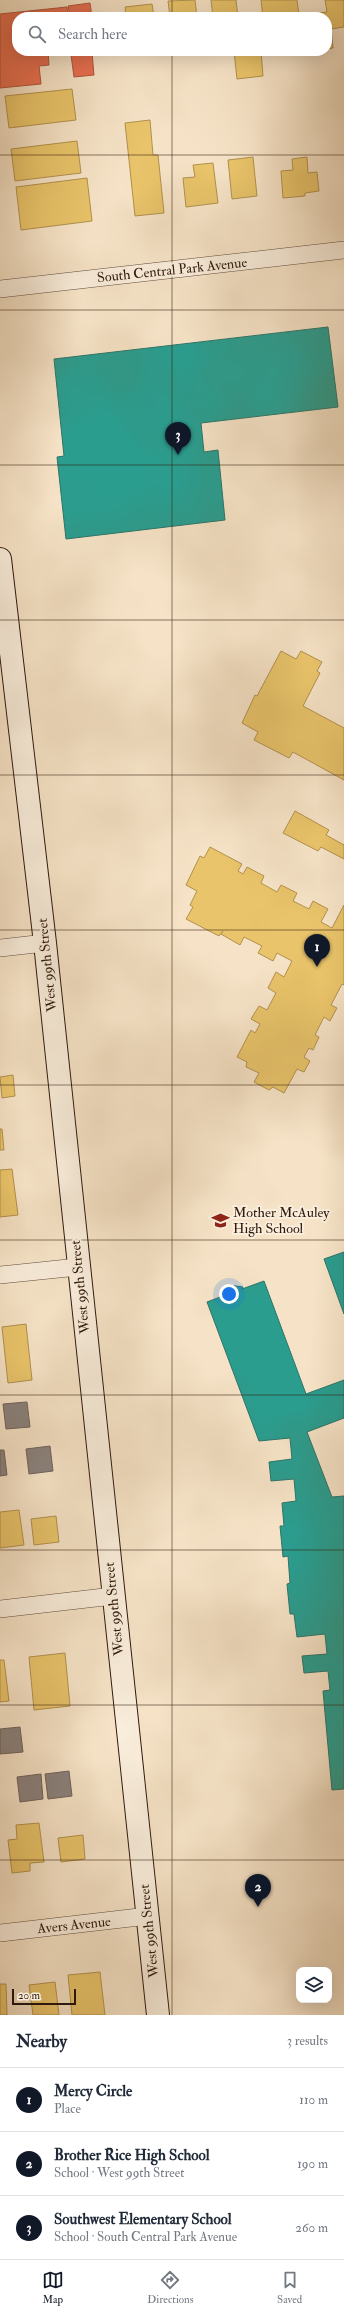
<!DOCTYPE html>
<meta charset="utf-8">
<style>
:root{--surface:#fff;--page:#f6f6f7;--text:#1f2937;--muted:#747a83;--line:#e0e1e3;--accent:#111827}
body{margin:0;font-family:"IM FELL Double Pica",serif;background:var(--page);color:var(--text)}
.controls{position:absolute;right:12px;bottom:12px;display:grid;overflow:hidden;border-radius:8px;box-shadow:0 4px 16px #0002}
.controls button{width:36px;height:36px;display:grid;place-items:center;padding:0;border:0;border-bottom:1px solid var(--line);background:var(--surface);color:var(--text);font:20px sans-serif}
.scale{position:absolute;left:12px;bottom:10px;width:64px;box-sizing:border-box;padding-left:4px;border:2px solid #2f190d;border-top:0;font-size:11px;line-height:14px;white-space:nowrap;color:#2f190d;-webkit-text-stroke:3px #f9eddb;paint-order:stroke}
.you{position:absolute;left:229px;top:1294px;width:14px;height:14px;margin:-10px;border:3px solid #fff;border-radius:50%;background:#1a73e8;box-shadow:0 0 0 6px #1a73e833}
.badge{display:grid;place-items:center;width:26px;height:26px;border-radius:50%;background:var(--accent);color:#fff;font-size:13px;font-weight:700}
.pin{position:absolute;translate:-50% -33px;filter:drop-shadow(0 1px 2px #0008)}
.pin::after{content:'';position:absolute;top:21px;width:14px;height:12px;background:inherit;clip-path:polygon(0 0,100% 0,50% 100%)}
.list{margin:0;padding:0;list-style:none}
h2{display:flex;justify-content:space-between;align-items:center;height:52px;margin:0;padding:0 16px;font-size:17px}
h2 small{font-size:13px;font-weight:400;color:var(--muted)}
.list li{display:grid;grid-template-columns:26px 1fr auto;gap:12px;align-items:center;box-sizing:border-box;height:64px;padding:0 16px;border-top:1px solid var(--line)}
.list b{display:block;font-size:15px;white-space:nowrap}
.list p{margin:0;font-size:13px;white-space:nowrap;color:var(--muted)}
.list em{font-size:13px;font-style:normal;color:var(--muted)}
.icon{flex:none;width:22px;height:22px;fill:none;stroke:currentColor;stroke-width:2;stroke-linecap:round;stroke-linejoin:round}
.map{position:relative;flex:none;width:344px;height:2015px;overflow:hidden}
.search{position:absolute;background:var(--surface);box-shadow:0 4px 16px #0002;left:12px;right:12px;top:12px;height:44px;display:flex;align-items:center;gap:10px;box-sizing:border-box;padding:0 14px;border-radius:16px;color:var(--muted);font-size:15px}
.sheet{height:244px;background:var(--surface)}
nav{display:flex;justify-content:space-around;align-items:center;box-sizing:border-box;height:56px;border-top:1px solid var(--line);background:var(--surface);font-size:11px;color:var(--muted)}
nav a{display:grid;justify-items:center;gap:2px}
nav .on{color:var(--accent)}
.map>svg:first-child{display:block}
.homes{fill:#e9c46a;stroke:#b1914e}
.shops{fill:#e76f51;stroke:#b0553d}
.schools{fill:#2a9d8f;stroke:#2c7568}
.industry{fill:#8a817c;stroke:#6f625b}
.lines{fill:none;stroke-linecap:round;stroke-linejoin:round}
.street-casing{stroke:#614c3c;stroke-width:18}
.secondary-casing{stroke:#2f190d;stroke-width:24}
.street{stroke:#f9eddb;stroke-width:17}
.secondary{stroke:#f9eddb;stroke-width:22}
.grid{fill:none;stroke:#2f190d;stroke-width:1;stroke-opacity:0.55}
.labels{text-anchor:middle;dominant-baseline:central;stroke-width:4;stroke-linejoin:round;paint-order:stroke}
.street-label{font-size:14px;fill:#2f190d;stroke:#f9eddb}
.poi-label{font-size:14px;fill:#2f190d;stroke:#f9eddb;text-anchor:start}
</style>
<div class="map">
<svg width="344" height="2015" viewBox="0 0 344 2015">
<rect width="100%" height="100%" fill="#f6e3c7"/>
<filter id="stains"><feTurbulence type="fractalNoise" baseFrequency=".005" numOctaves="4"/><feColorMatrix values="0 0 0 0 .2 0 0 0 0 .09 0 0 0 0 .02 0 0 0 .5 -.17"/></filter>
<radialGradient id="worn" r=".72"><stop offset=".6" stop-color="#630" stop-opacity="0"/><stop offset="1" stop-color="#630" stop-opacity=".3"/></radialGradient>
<path class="homes" d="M195,0l2,17h-27l-2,-16z
M211,0h25l2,17h-25z
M261,0h36l2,16 -36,1z
M325,0h19v27l-13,2 2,19 -6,1v-32h-15v-3l15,-2z
M152,4l2,13h-28l-1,-10z
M234,51h27l2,25 -26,3z
M72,89l4,31 -67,8 -4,-32z
M150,120l3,35h5l6,58 -29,3 -10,-93z
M77,141l4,32 -66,8 -4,-32z
M253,157l4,39 -25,3 -4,-39z
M307,157l1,16 9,-1 2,19 -14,2v3l-22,2 -2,-27 12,-1 -1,-11z
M213,163l5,40 -32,4 -3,-29 12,-1 -2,-12z
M87,178l5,43 -71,9 -5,-43z
M281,651l15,8 5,-8 21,11 -5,9 3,2 -17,33 41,22v52l-51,-28 -4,6 -35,-18 4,-8 -16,-9 13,-28 2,1z
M295,811l34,19 -3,5 18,10v14l-23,-12 -3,4 -35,-18z
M210,847l32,17 -4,7 5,3 4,-7 17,9 -3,7 16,9 4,-7 16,8 -4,8 16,8 4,-8 15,8 -7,13 11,6 12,-23v80l-2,-1 -11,21 6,3 -7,13 -6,-4 -9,18 4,2 -6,13 -4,-2 -5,9 6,4 -6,11 -7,-3 -13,24 -11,-6 -4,3 -15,-8 5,-9 -13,-6 1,-5 -10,-5 14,-27 4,3 5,-9 -9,-5 8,-13 8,4 9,-17 -8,-5 8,-16 8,5 8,-16 -15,-8 -4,8 -15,-8 4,-7 -18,-9 -4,8 -19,-11 2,-3 -4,5 -33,-17 7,-12 -3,-2 7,-14 -11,-6 14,-29 4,2z
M13,1075l2,21 -13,2 -2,-21z
M0,1129h2l2,21h-4z
M12,1169l6,46 -18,2v-47z
M26,1324l6,56 -24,3 -6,-56z
M19,1510l5,35 -24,3v-36z
M56,1516l3,26 -25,3 -3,-26z
M65,1653l5,53 -36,4 -5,-53z
M0,1660h4l5,41 -9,1z
M39,1823l5,39 -14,1v8l-18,2 -4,-33 9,-1 -1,-14z
M83,1835l2,24 -24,3 -3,-24z
M100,1972l5,43h-33l-4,-40z
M55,1982l4,33h-26l-4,-30z
M0,1984h6l1,31h-7z"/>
<path class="shops" d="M90,3l2,14h-22l-2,-11z
M67,7l1,10h-51v34h31l1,14 -10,1 2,18 -41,4v-74z
M92,53l2,22 -20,2 -3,-22z"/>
<path class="schools" d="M328,327l10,80 -137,16 3,29 14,-2 7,70 -159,19 -9,-82 7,-1 -10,-97z
M344,1252v62l-20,-55z
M264,1281l42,113 38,-14v38l-37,14 25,65 12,-1v293l-12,1 -9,-99 7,-1 -2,-19 -24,2 -2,-17 25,-2 -2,-20 -28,3 -3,-23h-4l-3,-30 3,-1 -2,-27 -5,1 -3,-31h4l-2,-23 14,-2 -2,-22 -23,2 -2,-19 23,-3 -2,-21 -31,3 -52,-139 21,-8 1,-9 14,2 -1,2z"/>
<path class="industry" d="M27,1402l3,25 -24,2 -3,-25z
M50,1446l3,25 -24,3 -3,-25z
M0,1450h4l3,25 -7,1z
M20,1727l3,25 -23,2v-25z
M69,1771l3,25 -24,3 -3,-25z
M41,1774l2,25 -23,3 -3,-25z"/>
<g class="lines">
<defs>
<path id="street" d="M0,289l344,-39
M0,948l45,-5
M0,1275l78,-8
M0,1609l113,-13
M0,1933l148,-17"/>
<path id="secondary" d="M0,559l45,384 113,1072"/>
</defs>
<use href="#street" class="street-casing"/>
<use href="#secondary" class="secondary-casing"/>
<use href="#street" class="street"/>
<use href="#secondary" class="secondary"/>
</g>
<path class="grid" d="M172,0v17M172,51v1964M0,155h344M0,310h344M0,465h344M0,620h344M0,775h344M0,930h344M0,1085h344M0,1240h344M0,1395h344M0,1550h344M0,1705h344M0,1860h344"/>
<defs>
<symbol id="school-bare" viewBox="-9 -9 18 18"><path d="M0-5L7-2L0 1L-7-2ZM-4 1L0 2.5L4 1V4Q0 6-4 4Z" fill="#8f2418" stroke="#f9eddb" stroke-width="2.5" paint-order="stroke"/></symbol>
</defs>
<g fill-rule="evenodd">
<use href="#school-bare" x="208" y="1208" width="25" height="25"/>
</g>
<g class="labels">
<g class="street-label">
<text transform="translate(172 270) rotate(-6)">South Central Park Avenue</text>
<text transform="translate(47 965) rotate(-96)">West 99th Street</text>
<text transform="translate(80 1287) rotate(-96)">West 99th Street</text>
<text transform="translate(114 1609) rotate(-96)">West 99th Street</text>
<text transform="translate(74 1925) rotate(-6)">Avers Avenue</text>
<text transform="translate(149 1931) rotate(-96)">West 99th Street</text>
</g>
<g class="poi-label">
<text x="233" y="1212">Mother McAuley<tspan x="233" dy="16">High School</tspan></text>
</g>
</g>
<rect width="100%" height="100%" filter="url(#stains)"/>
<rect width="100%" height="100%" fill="url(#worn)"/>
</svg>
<div class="controls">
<button><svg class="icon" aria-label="layers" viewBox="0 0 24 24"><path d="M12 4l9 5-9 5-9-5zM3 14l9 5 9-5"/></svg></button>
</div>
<div class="scale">20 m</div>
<div class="you"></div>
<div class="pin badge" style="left:317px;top:967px">1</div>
<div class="pin badge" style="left:258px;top:1907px">2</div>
<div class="pin badge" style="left:178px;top:455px">3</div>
<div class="search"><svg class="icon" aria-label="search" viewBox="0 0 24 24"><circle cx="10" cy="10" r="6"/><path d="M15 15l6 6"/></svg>Search here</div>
</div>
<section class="sheet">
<h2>Nearby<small>3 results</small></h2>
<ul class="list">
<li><span class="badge">1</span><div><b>Mercy Circle</b><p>Place</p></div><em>110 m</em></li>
<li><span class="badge">2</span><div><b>Brother Rice High School</b><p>School · West 99th Street</p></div><em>190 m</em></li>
<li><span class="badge">3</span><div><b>Southwest Elementary School</b><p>School · South Central Park Avenue</p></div><em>260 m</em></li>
</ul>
</section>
<nav>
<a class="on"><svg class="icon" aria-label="map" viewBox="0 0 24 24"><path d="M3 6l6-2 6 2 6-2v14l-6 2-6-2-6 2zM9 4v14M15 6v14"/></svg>Map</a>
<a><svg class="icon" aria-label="directions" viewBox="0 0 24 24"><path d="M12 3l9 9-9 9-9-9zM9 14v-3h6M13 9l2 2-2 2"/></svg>Directions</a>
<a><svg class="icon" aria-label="saved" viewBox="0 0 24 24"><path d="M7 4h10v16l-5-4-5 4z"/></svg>Saved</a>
</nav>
